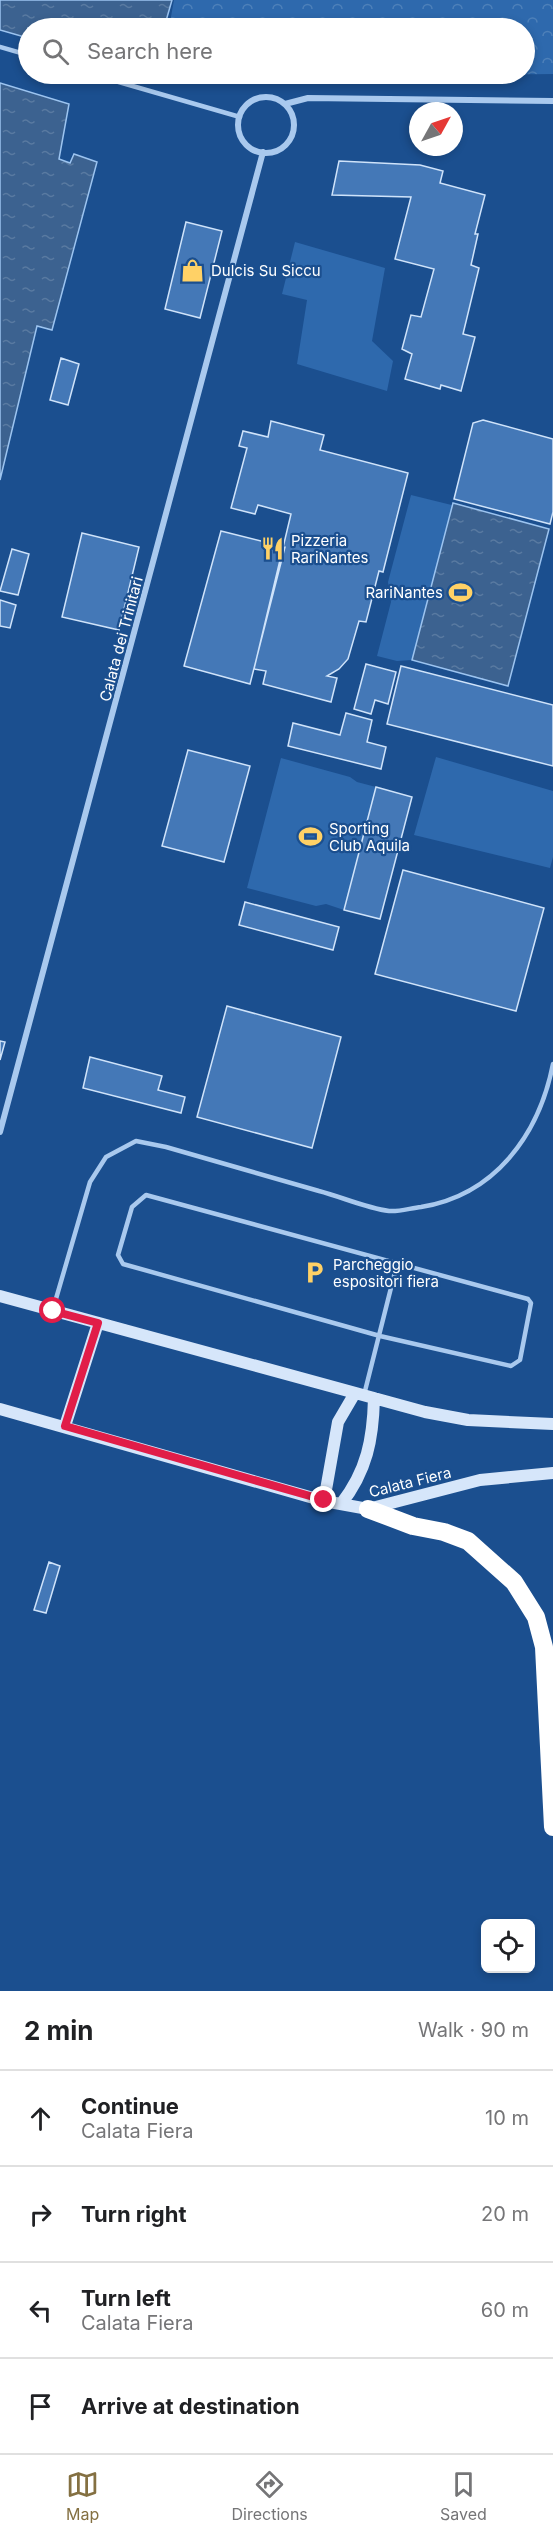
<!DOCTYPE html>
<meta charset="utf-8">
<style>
:root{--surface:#fff;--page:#f6f6f6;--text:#202124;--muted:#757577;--line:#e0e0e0;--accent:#847042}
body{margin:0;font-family:Inter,sans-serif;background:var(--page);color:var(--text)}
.controls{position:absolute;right:18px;bottom:18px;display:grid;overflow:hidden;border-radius:9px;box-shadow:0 3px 9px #0003}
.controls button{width:54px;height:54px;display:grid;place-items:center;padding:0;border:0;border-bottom:2px solid var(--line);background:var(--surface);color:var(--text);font:30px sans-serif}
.compass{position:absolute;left:409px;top:102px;width:54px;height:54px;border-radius:50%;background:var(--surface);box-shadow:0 3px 9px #0003;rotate:50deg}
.stop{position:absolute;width:18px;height:18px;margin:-14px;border:4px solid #e11d48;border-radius:50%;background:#fff}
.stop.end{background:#e11d48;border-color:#fff;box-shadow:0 2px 6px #0008}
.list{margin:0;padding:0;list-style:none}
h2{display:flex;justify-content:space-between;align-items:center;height:78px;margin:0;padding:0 24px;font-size:26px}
h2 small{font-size:20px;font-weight:400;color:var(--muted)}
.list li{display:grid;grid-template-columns:39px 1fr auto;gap:18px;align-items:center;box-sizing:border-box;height:96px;padding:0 24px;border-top:2px solid var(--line)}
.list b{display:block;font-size:22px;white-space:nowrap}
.list p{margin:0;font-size:20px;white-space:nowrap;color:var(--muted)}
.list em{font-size:20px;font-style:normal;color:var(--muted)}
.icon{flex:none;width:33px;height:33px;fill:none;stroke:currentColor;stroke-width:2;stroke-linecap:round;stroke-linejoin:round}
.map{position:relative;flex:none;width:553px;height:1991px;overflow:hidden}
.search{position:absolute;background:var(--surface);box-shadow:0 3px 9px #0003;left:18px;right:18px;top:18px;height:66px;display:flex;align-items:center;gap:15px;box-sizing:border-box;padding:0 21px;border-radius:33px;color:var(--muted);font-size:22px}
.sheet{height:462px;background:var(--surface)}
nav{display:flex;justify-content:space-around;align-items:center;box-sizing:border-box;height:84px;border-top:2px solid var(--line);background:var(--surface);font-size:16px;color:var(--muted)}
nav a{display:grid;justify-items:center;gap:3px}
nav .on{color:var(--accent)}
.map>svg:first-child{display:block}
.green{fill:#2e69ad}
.park{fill:url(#park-crowns)}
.water{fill:url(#water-ripples);stroke:#9cc4f0;stroke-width:1.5}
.building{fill:#4478b7;stroke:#cfe3fa;stroke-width:1.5}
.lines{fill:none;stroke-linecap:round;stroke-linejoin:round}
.lane{stroke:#a9c9ee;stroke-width:4.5}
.street{stroke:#a9c9ee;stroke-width:6}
.secondary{stroke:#d6e6fa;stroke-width:12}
.highway{stroke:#fff;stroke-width:18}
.route{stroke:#e11d48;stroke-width:8}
.labels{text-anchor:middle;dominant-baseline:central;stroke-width:4.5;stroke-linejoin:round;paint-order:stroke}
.poi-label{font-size:15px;fill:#fff;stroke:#1b4f8f;text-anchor:start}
.street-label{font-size:15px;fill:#fff;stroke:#1b4f8f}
</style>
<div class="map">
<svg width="553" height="1991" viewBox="0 0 553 1991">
<defs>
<pattern id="park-crowns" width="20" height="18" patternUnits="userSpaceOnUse" patternTransform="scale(1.5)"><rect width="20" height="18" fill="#2e69ad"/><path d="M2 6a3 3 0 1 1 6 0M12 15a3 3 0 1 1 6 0" fill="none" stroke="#4d80b9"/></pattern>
<pattern id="water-ripples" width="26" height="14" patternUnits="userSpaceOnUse" patternTransform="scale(1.5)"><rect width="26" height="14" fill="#3c6290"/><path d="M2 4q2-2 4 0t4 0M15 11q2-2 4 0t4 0" fill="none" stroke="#597aa1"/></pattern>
</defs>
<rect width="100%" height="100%" fill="#1b4f8f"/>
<path class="green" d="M295,242l90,26 -13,73 21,20 -6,30 -90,-27 10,-64 -25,-6z
M411,495l138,34 -41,157 -96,-26 -15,1 -20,-5 14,-54 -3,-20z
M436,757l117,34v66l-3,11 -136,-33z
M281,758l69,19 7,5 19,5 -32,123 -18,-6 -10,2 -69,-18z"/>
<path class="park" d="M174,0h379v74l-294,3 -61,-3h326v-46h-355z"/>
<path class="water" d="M0,0h172l-8,28h-136v10l-28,-8z
M0,83l69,21 -10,55 11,4 4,-9 23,8 -45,168 -15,-4 -37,154z
M453,503l96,26 -41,157 -96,-26z"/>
<path class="building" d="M339,161l81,4 23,6 -3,12 45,12 -10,39h3l-7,31 8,3 -16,66 12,3 -14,54 -20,-6 -1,4 -35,-10 7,-25 -10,-5 9,-34 10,2 13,-48 -39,-10 16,-62 -79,-2z
M186,222l36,9 -22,87 -35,-9z
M61,358l18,6 -11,41 -18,-5z
M483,420l70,19v73l-3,12 -96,-25 19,-76z
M271,421l53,14 -4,15 88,23 -25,99 -4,-1 -13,51 -7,-1 -11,38 -9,10 -12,7 10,2 -6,24 -68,-18 3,-13 -12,-2 37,-155 -33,-9 -3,9 -24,-6 16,-60 -8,-2 4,-15 25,6z
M221,531l64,16 -35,137 -66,-18z
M82,533l57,14 -20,83 -57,-13z
M12,549l17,5 -11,41 -18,-4z
M0,600l16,5 -6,23 -10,-2z
M366,664l30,8 -8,32 -13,-4 -4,14 -17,-5z
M401,666l152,39v61l-166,-42z
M346,713l26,7 -5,22 19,5 -5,22 -93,-23 5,-23 47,12z
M188,750l62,16 -26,96 -62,-16z
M376,787l36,10 -32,122 -36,-9z
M403,870l141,38 -28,103 -141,-37z
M245,902l94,25 -6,23 -94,-25z
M227,1006l114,31 -29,111 -115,-31z
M0,1041l5,1 -5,18z
M90,1057l72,19 -4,14 27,7 -4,16 -98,-25z
M49,1562l11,4 -14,47 -12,-3z"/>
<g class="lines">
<path class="lane" d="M0,47l28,8
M91,74l149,43
M146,1195l382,104 3,4 -11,57 -9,6 -131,-30 -257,-72 -5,-9 14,-48z
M53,1309l37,-127 16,-25 30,-16 30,6c51,15 102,29 153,44 23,6 47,17 70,20 10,1 22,-3 32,-4 74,-12 118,-72 132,-143
M364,1395l33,-131"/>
<path class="street" d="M238 125a28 28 0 1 1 56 0a28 28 0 1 1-56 0Z
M285,104l23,-6 245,3
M0,1132l263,-980"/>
<path class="secondary" d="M0,1296l425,116 43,8 85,4
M0,1409l324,92 44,8 112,-29 73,-7
M65,1426l33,-103
M324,1501l14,-79 17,-29
M341,1504c26,-33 32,-65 33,-106"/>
<path class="highway" d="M368,1509l45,17 31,6 24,9 46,41 22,35 8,30 9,180"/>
</g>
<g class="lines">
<path class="route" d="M53,1311l45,12 -33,103 259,74"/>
</g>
<defs>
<symbol id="shop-bare" viewBox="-9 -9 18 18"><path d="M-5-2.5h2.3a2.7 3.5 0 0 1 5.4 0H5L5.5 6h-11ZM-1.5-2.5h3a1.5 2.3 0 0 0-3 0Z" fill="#ffd166" stroke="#1b4f8f" stroke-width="2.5" paint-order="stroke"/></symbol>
<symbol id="restaurant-bare" viewBox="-9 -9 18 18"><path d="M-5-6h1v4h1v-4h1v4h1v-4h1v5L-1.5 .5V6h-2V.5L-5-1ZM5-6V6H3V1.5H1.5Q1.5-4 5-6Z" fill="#ffd166" stroke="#1b4f8f" stroke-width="2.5" paint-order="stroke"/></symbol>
<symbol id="stadium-bare" viewBox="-9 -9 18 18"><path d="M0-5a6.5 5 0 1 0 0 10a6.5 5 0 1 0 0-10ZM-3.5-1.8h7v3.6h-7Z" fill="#ffd166" stroke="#1b4f8f" stroke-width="2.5" paint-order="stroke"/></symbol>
<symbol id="parking-bare" viewBox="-9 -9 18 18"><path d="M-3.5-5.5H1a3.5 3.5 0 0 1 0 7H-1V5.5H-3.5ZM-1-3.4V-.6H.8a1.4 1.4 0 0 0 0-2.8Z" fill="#ffd166" stroke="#1b4f8f" stroke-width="2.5" paint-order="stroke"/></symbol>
</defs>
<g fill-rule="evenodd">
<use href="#shop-bare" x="176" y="254" width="33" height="33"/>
<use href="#restaurant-bare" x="256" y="532" width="33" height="33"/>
<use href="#stadium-bare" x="444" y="576" width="33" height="33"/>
<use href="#stadium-bare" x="294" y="820" width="33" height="33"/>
<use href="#parking-bare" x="298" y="1256" width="33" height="33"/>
</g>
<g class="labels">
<g class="poi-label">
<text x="211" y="270">Dulcis Su Siccu</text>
<text x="291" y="540">Pizzeria<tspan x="291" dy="17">RariNantes</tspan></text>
<text x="443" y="592" text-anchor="end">RariNantes</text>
<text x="329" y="828">Sporting<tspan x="329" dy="17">Club Aquila</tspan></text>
<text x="333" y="1264">Parcheggio<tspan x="333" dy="17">espositori fiera</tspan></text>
</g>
<g class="street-label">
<text transform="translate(121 639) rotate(-75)">Calata dei Trinitari</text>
<text transform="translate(410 1482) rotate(-14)">Calata Fiera</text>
</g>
</g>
</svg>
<div class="controls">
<button><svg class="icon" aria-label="locate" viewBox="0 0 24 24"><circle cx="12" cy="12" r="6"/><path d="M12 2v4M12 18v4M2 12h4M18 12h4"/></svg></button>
</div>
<svg class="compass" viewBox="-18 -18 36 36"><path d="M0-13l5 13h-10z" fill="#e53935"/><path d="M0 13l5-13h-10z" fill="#757577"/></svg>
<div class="stop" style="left:53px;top:1311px"></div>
<div class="stop end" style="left:324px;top:1500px"></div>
<div class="search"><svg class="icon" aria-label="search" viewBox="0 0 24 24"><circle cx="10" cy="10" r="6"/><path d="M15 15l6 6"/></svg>Search here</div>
</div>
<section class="sheet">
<h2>2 min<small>Walk · 90 m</small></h2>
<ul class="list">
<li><svg class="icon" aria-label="ahead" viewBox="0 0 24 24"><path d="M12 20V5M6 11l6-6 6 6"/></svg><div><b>Continue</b><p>Calata Fiera</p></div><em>10 m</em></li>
<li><svg class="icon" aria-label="right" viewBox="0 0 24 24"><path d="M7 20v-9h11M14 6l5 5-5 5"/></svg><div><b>Turn right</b></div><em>20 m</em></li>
<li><svg class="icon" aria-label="left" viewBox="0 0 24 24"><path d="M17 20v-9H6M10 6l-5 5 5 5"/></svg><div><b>Turn left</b><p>Calata Fiera</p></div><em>60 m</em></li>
<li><svg class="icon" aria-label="arrive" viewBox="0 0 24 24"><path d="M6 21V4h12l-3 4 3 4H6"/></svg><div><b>Arrive at destination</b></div></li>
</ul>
</section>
<nav>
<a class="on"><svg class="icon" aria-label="map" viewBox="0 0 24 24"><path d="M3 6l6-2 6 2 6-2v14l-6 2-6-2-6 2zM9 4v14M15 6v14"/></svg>Map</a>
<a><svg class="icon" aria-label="directions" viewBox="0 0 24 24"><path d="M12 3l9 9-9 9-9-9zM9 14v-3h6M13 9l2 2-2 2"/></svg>Directions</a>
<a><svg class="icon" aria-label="saved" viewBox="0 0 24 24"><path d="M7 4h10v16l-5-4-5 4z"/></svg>Saved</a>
</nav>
